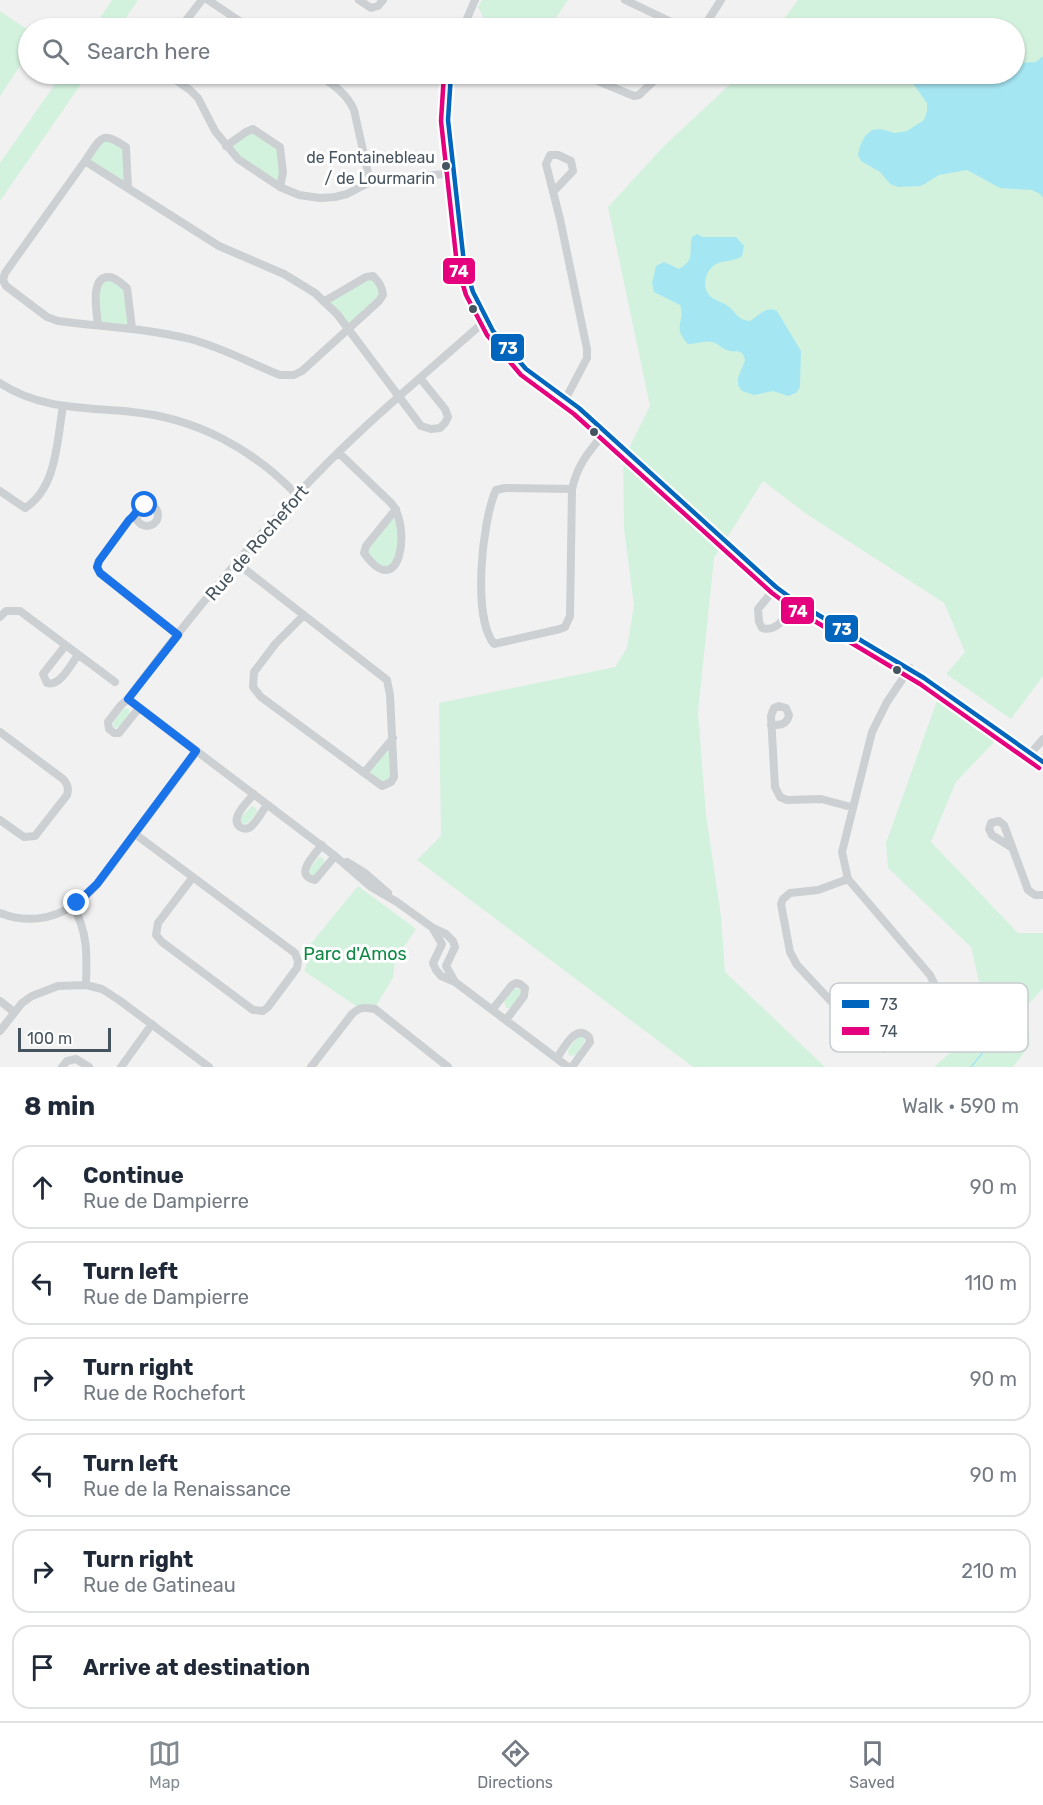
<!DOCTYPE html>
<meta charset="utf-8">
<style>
:root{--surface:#fff;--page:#f6f6f7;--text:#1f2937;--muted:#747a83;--line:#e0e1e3;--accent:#828b92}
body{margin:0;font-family:Rubik,sans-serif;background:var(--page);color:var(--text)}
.scale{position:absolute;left:18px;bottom:15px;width:93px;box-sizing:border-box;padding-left:6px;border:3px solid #46545f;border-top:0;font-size:16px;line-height:21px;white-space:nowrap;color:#46545f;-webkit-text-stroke:4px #fff;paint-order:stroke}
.stop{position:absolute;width:18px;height:18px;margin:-14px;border:4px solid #1a73e8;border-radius:50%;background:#fff}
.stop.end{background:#1a73e8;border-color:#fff;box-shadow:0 2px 6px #0008}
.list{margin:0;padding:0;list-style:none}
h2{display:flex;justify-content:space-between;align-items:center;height:78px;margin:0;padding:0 24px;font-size:26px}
h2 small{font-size:20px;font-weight:400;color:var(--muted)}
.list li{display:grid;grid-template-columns:39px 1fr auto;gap:18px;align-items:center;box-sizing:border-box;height:84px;margin:0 12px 12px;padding:0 12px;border:2px solid var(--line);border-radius:18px}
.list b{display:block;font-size:22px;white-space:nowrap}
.list p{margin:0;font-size:20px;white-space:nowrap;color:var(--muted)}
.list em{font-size:20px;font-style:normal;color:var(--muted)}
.icon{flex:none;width:33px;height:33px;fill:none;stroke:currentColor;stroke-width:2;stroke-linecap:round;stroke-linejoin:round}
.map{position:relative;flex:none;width:1043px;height:1067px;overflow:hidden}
.search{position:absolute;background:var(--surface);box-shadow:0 2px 4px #0004;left:18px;right:18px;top:18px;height:66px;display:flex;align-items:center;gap:15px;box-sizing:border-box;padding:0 21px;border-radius:33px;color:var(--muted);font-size:22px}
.sheet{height:654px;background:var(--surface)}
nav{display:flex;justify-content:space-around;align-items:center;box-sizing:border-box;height:84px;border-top:2px solid var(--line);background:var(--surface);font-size:16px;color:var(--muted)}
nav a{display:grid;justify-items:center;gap:3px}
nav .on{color:var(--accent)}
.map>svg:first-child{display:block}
.green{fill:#d3f2de}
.water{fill:#a5e6f3}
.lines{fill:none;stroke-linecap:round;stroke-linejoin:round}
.stream{stroke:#a5e6f3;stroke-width:1.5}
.minor{stroke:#ccd0d2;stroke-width:8}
.bus-1-casing{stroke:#fff;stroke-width:9}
.bus-2-casing{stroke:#fff;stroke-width:9}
.bus-1{stroke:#0065bd;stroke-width:4.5}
.bus-2{stroke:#e5007d;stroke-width:4.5}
.route{stroke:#1a73e8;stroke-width:8}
.bus-dot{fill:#46545f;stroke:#fff;stroke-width:2}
.labels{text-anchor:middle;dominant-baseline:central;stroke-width:6;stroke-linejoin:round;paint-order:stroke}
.bus-label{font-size:16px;fill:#46545f;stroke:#fff;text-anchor:end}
.street-label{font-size:18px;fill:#46545f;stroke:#fff}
.park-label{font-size:18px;fill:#0f8845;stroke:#fff}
.key{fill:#fff;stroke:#c8cccf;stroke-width:1.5}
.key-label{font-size:16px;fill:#46545f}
.line-badge{stroke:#fff;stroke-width:2}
.badge-label{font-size:16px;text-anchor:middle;font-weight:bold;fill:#fff}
</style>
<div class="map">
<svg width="1043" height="1067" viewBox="0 0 1043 1067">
<rect width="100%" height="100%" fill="#f1f1f1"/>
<path class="green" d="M112,0h26l-19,28h-26z
M482,0h86l-19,28h-48l-16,-7 -7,-14z
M798,0h245v676l-32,43 -65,-45 19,-22 -21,-49 -139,-90 -42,-32 -49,77 -16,154 8,103 15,101 4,56 100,95h-132l-276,-207 24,-24 -2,-133 176,-36 12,-19 7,-43 -10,-76 -1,-69 27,-54 -42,-199 56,-61 77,-72h273v-46h-237z
M0,11l28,19v24l-28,42z
M62,74h26l-88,127v-38z
M253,129l27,18v40l-54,-41z
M101,139l25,8 2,41 -43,-27z
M373,276l10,19 -36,33 -22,-27z
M105,278l22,10 5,40 -34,-3 -1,-39z
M396,509l4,10 -2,41 -10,11 -17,-8 -5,-17z
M938,698l59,41 -41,43 -25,60 87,91h25v55l-16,18 3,39 -17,22h-79l38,-34 9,-42 -10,-44 -83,-79 -2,-25z
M124,708l5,1v5l-10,13 -5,1 -1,-5z
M393,738l1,39 -12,9 -18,-13z
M252,806l4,2 1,4 -9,11 -5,1 -2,-2v-5z
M321,857l3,2v5l-10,12 -3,-1 -2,-6 9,-11z
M358,886l58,43 -21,31 -2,18 -19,31 -15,-1 -55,-37 3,-6 -3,-13z
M517,988l3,1 1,6 -11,13h-4l-2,-6 9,-13z
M581,1036l4,4 -9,15 -7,1 -1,-6 10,-13z"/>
<path class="water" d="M1043,56v142l-3,-4 -8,-4 -32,-2 -33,-18 -28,5 -18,11 -23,1 -8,-3 -10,-12 -19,-11 -3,-6 2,-9 5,-10 7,-6 8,-1 15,4 12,-2 17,-11 3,-9v-8l-13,-18 2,-7 5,-4h93l1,-11 21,-1z
M697,234l6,3h33l8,9 -2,10c-9,7 -22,3 -30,11 -8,8 -10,22 -1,30 5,4 12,5 17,9 8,6 9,14 22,15 10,-6 15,-15 27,-10l24,40 -1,36 -4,6 -8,3 -15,-5 -19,4 -12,-4 -4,-6v-7l7,-18 -2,-6c-5,-4 -7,-2 -13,-3 -8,-1 -11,-8 -18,-9 -7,-2 -16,2 -24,2 -17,-18 -2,-22 -8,-39l-26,-13 -2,-9 4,-17 8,-4 15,7c17,-10 9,-16 13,-32z"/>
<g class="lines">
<path class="stream" d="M971,1067l26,-32"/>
<path class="minor" d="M208,0l42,28
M359,0l12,8 7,-2 5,-6
M625,0l59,28
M467,20l17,8
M180,28l22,-28
M463,28l12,-28
M703,28l18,-28
M167,74l23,16 8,8 17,33 23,28 42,28 19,8 21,3 15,-1 12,-3 23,-12 83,-9
M317,74c15,10 29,18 37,36l16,72
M451,74l-3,46 16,143 9,29 20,39 33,38 53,39 197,179 19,14 129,77 119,84
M581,74l53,22 5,-1 22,-21
M226,146l20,-14 7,-3 27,18 3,26 -3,14
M85,161c16,-22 15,-32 41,-14l2,41
M553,192l20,-21 -2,-10 -13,-6h-8l-4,9 14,55 27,130v9l-21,40
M325,301l41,-24 7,-1c6,6 9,10 10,19l-4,6 -77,70 -8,4h-14c-30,-12 -59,-28 -90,-36 -45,-11 -87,-12 -132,-18l-11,-4 -41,-31 -3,-6 2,-7 80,-112 134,85 65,28 31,19 22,21 84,112 10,3 9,-1 5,-5 3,-6 -3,-8 -25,-31
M98,325c-1,-12 -9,-50 12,-48 6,1 12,7 17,11l5,40
M0,383c41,27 85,24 132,29 64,6 121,37 165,83
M339,453l52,50c21,24 9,101 -27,50l2,-7 30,-37
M572,489l-67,-1 -9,2c-14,31 -24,127 -2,154l66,-15 5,-2 5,-11 2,-127c6,-26 17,-37 33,-57
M0,491l25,17c32,-20 32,-68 38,-102
M136 515a11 11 0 1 1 22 0a11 11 0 1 1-22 0Z
M136,515l-7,5 -30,41 -2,6 3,6 78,62
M237,563l150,117 3,15 4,82 -3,5 -9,4 -121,-89 -8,-10 1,-15 22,-29 28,-28
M776,587l-18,22 1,13 3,6c17,5 25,-15 33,-27
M0,617l6,-6h14l95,71
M65,646l-22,28 4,9c13,4 24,-19 31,-28
M128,699l207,157 36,31 26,15 36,26 13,6 7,7 2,6 -9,19 9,16
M139,708l-20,25h-5l-5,-4 -1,-7 13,-17 7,-6c52,-70 108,-139 168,-203 58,-64 126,-119 190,-176
M771,725c9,0 16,0 18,-10l-3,-7 -7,-2 -5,2 -3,8 4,71 5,10 7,3 34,-1 30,8
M0,732l63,47c5,5 6,10 4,16l-32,41 -11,1 -24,-17
M1031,753l12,-14
M364,773l29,-35
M254,794c-6,7 -25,25 -14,33 3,2 6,2 9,1 7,-4 13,-17 18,-23
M135,834l160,119 3,8 -1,7 -29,39 -5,4 -10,-1 -91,-68 -6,-7 2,-12 35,-46
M322,845c-8,10 -29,31 -7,35l20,-24
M1011,847l-19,-12 -3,-6 2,-6 8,-2 5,4 24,65 7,5h8
M347,862l18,11 23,20
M848,879l-30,11 -28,3 -7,6 -2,5 9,48 7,13 75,80 12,4 47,-58 3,-8 -4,-8 -82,-96 -6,-27 30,-120 15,-30 23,-34
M73,906c15,26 14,50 13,79
M0,913c25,10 52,7 74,-8 22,-14 36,-38 51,-58 24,-32 48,-64 72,-96
M433,929l9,15 -9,19 3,7 5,6 14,6 113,85
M0,1001l14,11
M492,1010l20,-25 4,-2 4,1 5,4 -1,8 -18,24
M0,1031l22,-28 10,-7 26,-10 28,-1 16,4 17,11 90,67
M557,1058c7,-10 19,-35 32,-21l1,5 -18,25
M62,1067l5,-6 9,-2 13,8
M121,1067l31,-43
M311,1067l41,-53c8,-7 12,-7 23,-5l73,58"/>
<defs>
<path id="bus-1" d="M451,74l-3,46 16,143 9,29 20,39 33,38 53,39 197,179 19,14 129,77 119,84"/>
<path id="bus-2" d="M444,74l-3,47 16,144 9,30 21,40 34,40 53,39 198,179 19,14 129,77 119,84"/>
</defs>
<use href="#bus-1" class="bus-1-casing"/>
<use href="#bus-2" class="bus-2-casing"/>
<use href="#bus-1" class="bus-1"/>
<use href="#bus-2" class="bus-2"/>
</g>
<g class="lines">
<path class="route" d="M77,903l20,-19 99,-133 -68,-52 50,-64 -78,-62 -3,-6 2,-6 30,-41c7,-5 8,-13 16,-15"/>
</g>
<g class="bus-dot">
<circle cx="446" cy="166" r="5"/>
<circle cx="473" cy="309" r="5"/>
<circle cx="594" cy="432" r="5"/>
<circle cx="897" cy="670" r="5"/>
</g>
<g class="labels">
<g class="bus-label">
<text x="435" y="157">de Fontainebleau<tspan x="435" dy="21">/ de Lourmarin</tspan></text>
</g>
<g class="street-label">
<text transform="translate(257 543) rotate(-49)">Rue de Rochefort</text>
</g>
<g class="park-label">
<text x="355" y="954">Parc d'Amos</text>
</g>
</g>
<rect x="830" y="983" width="198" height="69" rx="9" class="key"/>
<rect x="842" y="1000" width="27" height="8" fill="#0065bd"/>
<rect x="842" y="1027" width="27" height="8" fill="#e5007d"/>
<g class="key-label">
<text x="880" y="1010">73</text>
<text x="880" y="1037">74</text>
</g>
<g class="line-badge">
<rect x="442" y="257" width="34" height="28" rx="6" fill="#e5007d"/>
<rect x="490" y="333" width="35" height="29" rx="6" fill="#0065bd"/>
<rect x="780" y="596" width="35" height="29" rx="6" fill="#e5007d"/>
<rect x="824" y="614" width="35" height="29" rx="6" fill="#0065bd"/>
</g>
<g class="badge-label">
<text x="459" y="277">74</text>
<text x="508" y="354">73</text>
<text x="798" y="617">74</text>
<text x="842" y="635">73</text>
</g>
</svg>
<div class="scale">100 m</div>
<div class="stop" style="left:145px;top:505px"></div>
<div class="stop end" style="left:77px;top:903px"></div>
<div class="search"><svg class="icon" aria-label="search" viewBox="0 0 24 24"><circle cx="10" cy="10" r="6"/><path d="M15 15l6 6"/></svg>Search here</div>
</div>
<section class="sheet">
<h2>8 min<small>Walk · 590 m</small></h2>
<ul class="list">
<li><svg class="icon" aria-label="ahead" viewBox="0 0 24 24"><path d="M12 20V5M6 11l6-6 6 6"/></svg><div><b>Continue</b><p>Rue de Dampierre</p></div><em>90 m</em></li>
<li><svg class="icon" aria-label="left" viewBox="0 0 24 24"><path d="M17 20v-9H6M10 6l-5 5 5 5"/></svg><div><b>Turn left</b><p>Rue de Dampierre</p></div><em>110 m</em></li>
<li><svg class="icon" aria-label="right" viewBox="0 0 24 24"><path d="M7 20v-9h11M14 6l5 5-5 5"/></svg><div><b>Turn right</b><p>Rue de Rochefort</p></div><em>90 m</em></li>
<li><svg class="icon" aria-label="left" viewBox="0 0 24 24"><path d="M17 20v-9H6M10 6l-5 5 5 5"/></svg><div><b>Turn left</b><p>Rue de la Renaissance</p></div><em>90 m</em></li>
<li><svg class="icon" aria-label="right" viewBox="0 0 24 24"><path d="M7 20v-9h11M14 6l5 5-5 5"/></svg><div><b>Turn right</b><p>Rue de Gatineau</p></div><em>210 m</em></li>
<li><svg class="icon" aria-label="arrive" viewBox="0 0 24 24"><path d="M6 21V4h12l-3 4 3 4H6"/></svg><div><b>Arrive at destination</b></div></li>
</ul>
</section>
<nav>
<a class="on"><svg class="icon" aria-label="map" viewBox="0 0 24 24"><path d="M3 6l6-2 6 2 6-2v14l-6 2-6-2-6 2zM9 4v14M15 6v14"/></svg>Map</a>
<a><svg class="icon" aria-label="directions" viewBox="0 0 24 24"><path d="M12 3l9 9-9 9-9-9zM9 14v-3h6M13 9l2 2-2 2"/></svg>Directions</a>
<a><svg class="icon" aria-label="saved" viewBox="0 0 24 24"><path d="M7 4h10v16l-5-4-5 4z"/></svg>Saved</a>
</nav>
